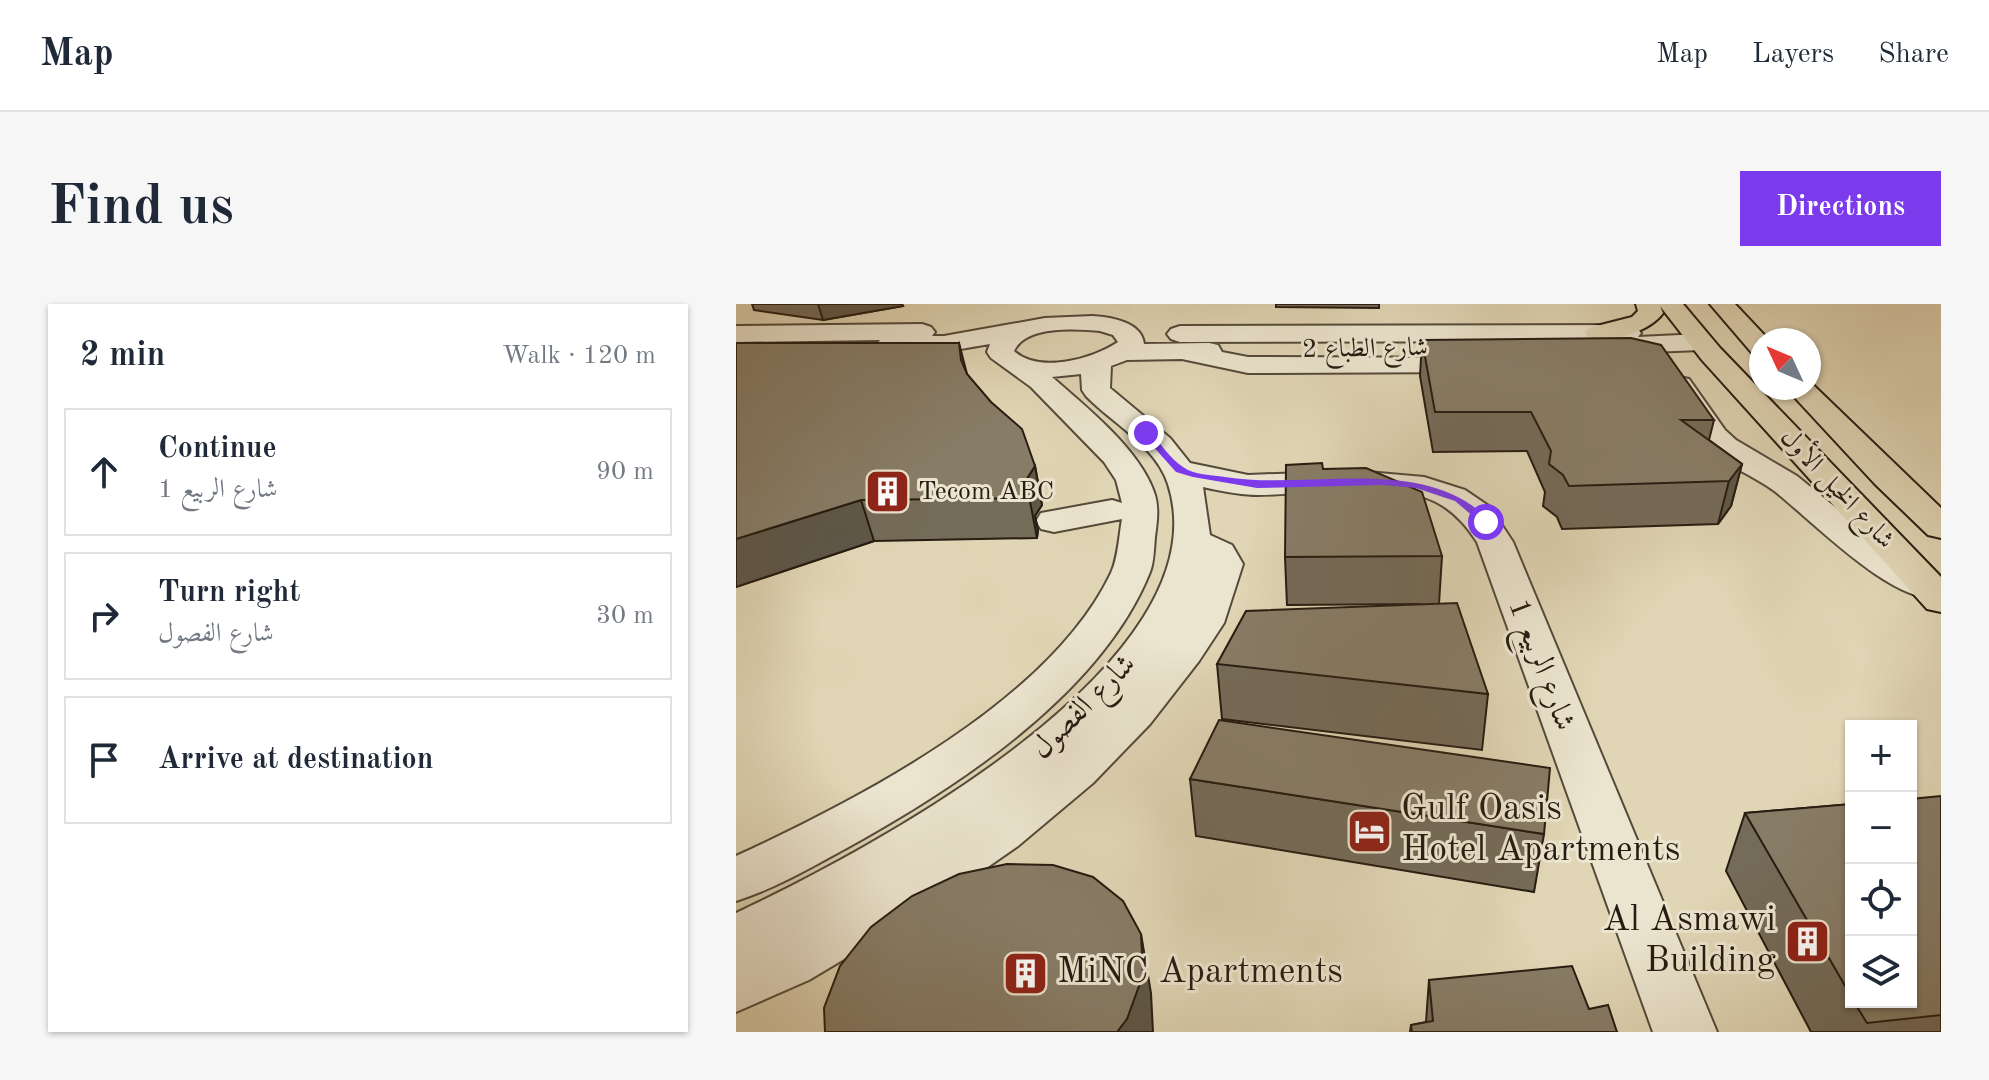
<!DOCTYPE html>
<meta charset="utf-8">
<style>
:root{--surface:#fff;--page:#f6f6f7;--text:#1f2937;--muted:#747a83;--line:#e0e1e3;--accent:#7c3aed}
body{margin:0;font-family:"Old Standard TT",Amiri,serif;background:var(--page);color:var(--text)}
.controls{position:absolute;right:24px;bottom:24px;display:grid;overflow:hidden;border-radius:0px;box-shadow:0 2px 6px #0004}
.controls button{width:72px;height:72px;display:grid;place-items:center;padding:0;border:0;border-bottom:2px solid var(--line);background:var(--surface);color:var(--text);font:40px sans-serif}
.compass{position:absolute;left:1013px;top:24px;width:72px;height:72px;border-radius:50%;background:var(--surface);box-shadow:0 2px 6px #0004;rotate:314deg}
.stop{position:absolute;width:24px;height:24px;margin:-18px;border:6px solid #7c3aed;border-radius:50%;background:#fff}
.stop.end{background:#7c3aed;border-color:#fff;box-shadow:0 2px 8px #0008}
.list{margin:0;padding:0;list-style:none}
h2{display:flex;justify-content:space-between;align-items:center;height:104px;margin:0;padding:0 32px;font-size:34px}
h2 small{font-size:26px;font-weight:400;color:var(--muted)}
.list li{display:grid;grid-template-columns:52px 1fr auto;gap:24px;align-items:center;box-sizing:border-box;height:128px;margin:0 16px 16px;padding:0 16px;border:2px solid var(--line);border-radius:0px}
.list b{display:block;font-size:30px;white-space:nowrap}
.list p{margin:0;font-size:26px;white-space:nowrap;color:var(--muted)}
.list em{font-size:26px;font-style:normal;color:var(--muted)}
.icon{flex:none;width:44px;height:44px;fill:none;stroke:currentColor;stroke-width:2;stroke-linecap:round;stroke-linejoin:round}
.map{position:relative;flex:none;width:1205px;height:728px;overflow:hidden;border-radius:0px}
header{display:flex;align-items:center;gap:48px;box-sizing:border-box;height:112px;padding:0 40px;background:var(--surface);border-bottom:2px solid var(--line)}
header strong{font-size:38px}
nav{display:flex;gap:44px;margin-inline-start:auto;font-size:28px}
.intro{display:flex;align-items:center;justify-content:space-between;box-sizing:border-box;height:192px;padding:0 48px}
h1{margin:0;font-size:56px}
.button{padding:20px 36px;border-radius:0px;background:var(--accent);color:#fff;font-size:28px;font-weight:700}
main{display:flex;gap:48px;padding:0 48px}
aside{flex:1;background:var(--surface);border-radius:0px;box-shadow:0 2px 6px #0004}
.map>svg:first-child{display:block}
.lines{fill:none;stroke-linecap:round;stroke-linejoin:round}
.minor-casing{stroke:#554a3a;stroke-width:4}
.major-casing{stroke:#271c11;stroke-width:4}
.minor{fill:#ebe4ce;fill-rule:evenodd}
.major{fill:#e0d5b4;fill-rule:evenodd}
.wall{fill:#746b58;stroke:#271c11;stroke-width:2}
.shaded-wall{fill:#5e5747;stroke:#271c11;stroke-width:2}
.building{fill:#877c66;stroke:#271c11;stroke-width:2}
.route{fill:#7c3aed}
.labels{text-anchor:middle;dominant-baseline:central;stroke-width:6;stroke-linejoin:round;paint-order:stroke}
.far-street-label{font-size:26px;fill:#271c11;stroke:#ebe4ce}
.far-poi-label{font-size:26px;fill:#271c11;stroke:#ebe4ce;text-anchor:start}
.street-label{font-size:30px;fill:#271c11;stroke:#ebe4ce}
.near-poi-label{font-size:36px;fill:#271c11;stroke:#ebe4ce;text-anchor:start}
</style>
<header>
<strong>Map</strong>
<nav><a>Map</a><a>Layers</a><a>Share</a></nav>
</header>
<div class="intro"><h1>Find us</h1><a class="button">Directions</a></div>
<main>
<aside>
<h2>2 min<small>Walk · 120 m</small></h2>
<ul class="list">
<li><svg class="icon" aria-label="ahead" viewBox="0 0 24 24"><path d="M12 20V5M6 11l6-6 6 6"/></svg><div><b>Continue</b><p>شارع الربيع 1</p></div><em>90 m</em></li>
<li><svg class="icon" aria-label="right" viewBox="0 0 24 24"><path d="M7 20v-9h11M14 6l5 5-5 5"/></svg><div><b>Turn right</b><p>شارع الفصول</p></div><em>30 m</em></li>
<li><svg class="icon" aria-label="arrive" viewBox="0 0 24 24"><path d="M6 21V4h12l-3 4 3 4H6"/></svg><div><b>Arrive at destination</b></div></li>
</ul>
</aside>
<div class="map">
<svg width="1205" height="728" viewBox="0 0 1205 728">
<rect width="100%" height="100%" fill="#e0d5b4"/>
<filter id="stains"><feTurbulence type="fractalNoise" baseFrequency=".0025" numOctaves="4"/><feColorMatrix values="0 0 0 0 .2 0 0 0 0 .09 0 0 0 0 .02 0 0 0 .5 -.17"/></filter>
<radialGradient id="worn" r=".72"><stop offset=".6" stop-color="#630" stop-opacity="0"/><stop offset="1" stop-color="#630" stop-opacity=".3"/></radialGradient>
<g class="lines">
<defs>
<path id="minor" d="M356,12c19,1 50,6 52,28l65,-1 9,2 4,7 26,5 243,1 3,6 -3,6 -10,2 -233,1 -66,-14 -55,1 -16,6 -1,22 60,50 20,25 58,12 108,-4 68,6 41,13 25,17 23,35 204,490h-64l-176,-490c-10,-15 -19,-26 -34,-36 -45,-29 -132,-11 -185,-11 -18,0 -37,-4 -55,-8l7,48 22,10 11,19 -19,59 -25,38 -49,63 -57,59 -75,63 -95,66 -114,68 -73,32v-99c128,-60 490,-250 432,-429 -12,-38 -56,-61 -82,-88l-4,-6 -1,-16 -29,3c34,30 89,73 103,118 4,14 2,27 0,42 -1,11 -1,25 -5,35 -49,122 -194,216 -305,277 -35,19 -71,40 -109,52v-45c124,-57 314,-155 375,-283 7,-15 8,-37 11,-54l-68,13 -13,-3 -5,-8 5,-8 71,-13 10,3 -6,-23 -12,-18 -73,-75 -40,-29 -4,-6 3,-8c-35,6 -74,14 -109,5l-4,-5 3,-4 -144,2v-16l186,-2 9,3 4,5 -3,4h12l101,-18zM364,27l13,4 5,7c-25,17 -79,32 -104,9 12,-26 62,-22 86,-20z
M892,21l9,3 4,5 -3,4 63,-3 9,3 4,5 -4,5 -9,3 -103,4 -9,-2 -4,-6 4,-5 -409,1 -9,-3 -4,-5 4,-5 9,-3z
M943,73l10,2 36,51 11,10 61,36 81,66 63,36v19c-46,11 -131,-79 -168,-107 -21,-15 -48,-25 -67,-43 -17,-17 -28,-42 -41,-62l4,-6z"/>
<path id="major" d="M900,0h47l37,44 221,229v35l-14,-3 -225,-249 -42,-54 3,7c-13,18 -52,31 -74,25l-4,-5 4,-5 43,-11 6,-6z
M974,0h25l34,36h-8v15l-9,-2z
M1074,78l131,126v30l-13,-3 -53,-51 -89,-96h23z"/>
</defs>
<use href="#minor" class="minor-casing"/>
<use href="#major" class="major-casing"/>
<use href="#minor" class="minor"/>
<use href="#major" class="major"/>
</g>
<path class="wall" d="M16,0h150l1,2 -80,14 -69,-10z
M540,0h103v4l-103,-1z
M686,36l292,80 -5,20 33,24 -11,42 -13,18 -156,5 -5,-12 -14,-11 2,-14 -18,-41 -94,1 -13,-76z
M223,39l8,31 68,92 7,39 -7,11 3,14 -1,8 -163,3 -138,46z
M587,165l119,87 -3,48 49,90 -6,56 -260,-31 -5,-55 204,-60 -134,1 -2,-48z
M454,475l354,55 -10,58 -338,-56z
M1205,492v236h-130l-85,-161 19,-58 106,-9v198h60z
M693,676l160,29 28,23h-207l1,-7 15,-3z"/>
<path class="shaded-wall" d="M82,0h84l1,2 -80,14z
M1006,160l-11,42 -13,18 11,-43z
M299,162l7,39 -7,11 3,14 -1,8 -11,-58z
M125,196l13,41 -138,46v-48z
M405,630l10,59 2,39h-36z"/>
<path class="building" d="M895,34l30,7 53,75h-33l61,44 -13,17 -160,5 -6,-11 -14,-11 2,-13 -20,-39h-96l-13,-72z
M0,39h223l2,17 6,14 24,28 31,27 13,37 -9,14 4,10 -1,8 -168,2 -125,39z
M586,159l1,6 43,-1 56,24 20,64 -157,1 1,-92z
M721,299l31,91 -271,-30 29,-53z
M483,416l331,48 -6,66 -354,-55z
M1205,492v219l-74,8 -13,-21h57v-203z
M1115,500v192l-106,-183z
M271,560l46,1 40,12 30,24 18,33 2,41 -16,44 -10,13h-292l-1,-24 16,-42 31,-39 41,-31 47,-22z
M836,662l17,43 19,-4 9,27h-205l-1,-7 22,-4 -4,-41z"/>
<path class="route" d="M407,127h6c11,11 21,28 34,36 11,8 29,8 42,10 84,14 201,-25 266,45l-9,2 -27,-23 -39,-13 -34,-3 -125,3 -64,-11 -17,-5 -33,-37z"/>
<defs>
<symbol id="building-square" viewBox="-11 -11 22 22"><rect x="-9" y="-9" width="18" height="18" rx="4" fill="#8f2418" stroke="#ebe4ce"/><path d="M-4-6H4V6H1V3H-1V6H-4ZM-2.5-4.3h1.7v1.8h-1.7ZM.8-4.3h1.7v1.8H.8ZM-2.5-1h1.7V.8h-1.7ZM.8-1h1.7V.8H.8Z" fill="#fff"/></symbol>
<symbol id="hotel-square" viewBox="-11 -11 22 22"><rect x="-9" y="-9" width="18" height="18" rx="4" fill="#8f2418" stroke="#ebe4ce"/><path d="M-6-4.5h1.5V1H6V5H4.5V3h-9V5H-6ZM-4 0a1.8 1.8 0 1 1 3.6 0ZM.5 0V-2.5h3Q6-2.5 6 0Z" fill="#fff"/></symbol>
</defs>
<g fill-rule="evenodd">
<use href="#building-square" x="126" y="162" width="51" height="51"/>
<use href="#hotel-square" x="608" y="502" width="51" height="51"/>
<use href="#building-square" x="1046" y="612" width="51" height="51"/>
<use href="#building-square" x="264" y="644" width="51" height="51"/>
</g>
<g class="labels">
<g class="far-street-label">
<text transform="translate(629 45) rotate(-1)">شارع الطباع 2</text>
<text transform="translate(1101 185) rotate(47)">شارع الخيل الأول</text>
</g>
<g class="far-poi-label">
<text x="182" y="188">Tecom ABC</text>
</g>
<g class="street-label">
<text transform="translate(805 361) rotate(69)">شارع الربيع 1</text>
<text transform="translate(348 403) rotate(-45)">شارع الفصول</text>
</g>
<g class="near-poi-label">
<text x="665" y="506">Gulf Oasis<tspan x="665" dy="41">Hotel Apartments</tspan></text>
<text x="1040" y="617" text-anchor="end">Al Asmawi<tspan x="1040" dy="41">Building</tspan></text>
<text x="321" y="669">MiNC Apartments</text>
</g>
</g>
<rect width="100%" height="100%" filter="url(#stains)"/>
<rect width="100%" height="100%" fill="url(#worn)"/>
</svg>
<div class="controls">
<button>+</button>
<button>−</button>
<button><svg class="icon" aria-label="locate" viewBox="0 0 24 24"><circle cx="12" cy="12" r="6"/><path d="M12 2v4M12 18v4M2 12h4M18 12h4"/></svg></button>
<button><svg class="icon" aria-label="layers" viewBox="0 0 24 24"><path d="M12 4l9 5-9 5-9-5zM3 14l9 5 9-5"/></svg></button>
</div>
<svg class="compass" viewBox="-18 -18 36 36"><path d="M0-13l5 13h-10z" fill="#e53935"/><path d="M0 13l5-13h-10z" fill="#747a83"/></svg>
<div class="stop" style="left:750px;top:218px"></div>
<div class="stop end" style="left:410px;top:129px"></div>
</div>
</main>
